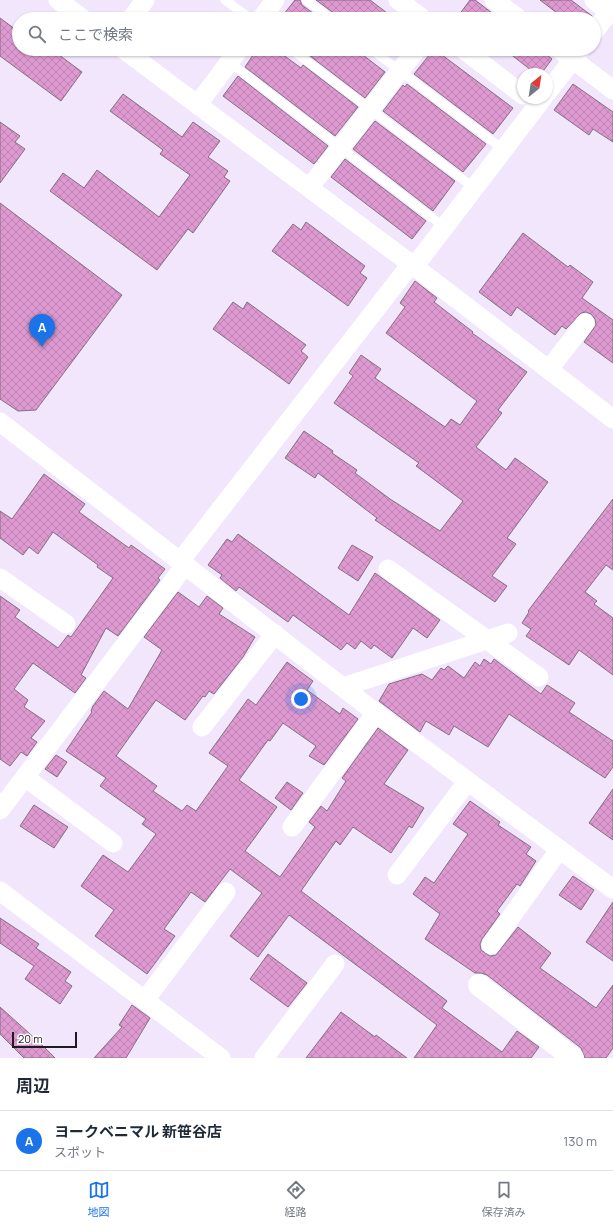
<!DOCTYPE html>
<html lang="ja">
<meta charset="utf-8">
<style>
:root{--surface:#fff;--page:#f6f6f7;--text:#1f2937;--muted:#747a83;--line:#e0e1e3;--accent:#1a73e8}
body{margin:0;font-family:Manrope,"Noto Sans JP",sans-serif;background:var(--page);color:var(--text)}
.compass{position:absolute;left:517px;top:68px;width:36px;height:36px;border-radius:50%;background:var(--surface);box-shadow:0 1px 3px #0004;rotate:30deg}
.scale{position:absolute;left:12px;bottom:10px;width:65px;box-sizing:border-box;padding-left:4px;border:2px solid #1e1a22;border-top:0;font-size:11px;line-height:14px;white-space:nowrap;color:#1e1a22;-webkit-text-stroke:3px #fff;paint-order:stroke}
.you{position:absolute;left:301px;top:699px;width:14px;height:14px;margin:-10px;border:3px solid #fff;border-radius:50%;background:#1a73e8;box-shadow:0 0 0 6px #1a73e833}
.badge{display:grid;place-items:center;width:26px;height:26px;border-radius:50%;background:var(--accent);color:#fff;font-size:13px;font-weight:700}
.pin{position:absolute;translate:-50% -33px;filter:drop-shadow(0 1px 2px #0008)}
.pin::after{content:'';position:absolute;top:21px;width:14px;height:12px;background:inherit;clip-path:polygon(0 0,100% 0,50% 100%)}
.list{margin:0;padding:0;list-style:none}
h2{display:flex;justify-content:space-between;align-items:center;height:52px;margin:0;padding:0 16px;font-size:17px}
h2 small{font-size:13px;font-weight:400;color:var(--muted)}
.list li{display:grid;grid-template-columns:26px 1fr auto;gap:12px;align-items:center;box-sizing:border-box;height:60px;padding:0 16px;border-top:1px solid var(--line)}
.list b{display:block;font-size:15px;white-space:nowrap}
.list p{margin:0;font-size:13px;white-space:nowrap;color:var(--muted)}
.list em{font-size:13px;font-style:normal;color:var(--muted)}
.icon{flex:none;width:22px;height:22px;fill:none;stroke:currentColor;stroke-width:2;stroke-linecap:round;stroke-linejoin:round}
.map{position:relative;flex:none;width:613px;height:1058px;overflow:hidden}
.search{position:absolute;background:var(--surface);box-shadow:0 1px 3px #0004;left:12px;right:12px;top:12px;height:44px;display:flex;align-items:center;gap:10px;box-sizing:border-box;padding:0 14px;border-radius:22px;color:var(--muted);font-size:15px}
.sheet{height:112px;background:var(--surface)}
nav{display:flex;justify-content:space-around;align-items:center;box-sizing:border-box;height:56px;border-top:1px solid var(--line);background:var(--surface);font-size:11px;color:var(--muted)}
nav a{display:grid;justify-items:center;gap:2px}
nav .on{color:var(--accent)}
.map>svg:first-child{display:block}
.building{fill:url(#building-cross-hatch);stroke:#836f7e}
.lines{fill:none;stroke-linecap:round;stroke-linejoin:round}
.lane{stroke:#fff;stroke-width:9}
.street{stroke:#fff;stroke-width:19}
.secondary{stroke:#fff;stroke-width:22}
</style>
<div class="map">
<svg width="613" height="1058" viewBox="0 0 613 1058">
<defs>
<pattern id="building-cross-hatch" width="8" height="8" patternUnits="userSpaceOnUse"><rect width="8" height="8" fill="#dd99d0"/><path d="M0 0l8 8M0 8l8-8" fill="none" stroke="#bd83b2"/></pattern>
</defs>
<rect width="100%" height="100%" fill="#f2e6fd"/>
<path class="building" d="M295,0h5l2,5 19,14h-41z
M316,0h54l25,19h-58l-2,-5z
M470,0h5l25,19h-44z
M540,0h31l21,16 -2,3h-25z
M0,18l19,14v17h24l9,7 3,-4 27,20 -21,29 -61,-45z
M257,49h18l26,19 2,-3 55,42 -23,29 -90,-69z
M315,49h40l30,23 -20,26 -55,-42z
M434,49l79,59 -20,26 -79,-60z
M504,49h35l13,10 -11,15h-5z
M238,76l90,70 -14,18 -91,-68z
M407,84l79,60 -23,28 -80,-61 20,-26 2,2z
M573,84l40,28v30l-20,-13 -4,6 -35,-25z
M123,94l59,43 11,-15 27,19 -12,16 20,14 -4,6 6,4 -37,52 -5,-4 -31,41 -107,-79 13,-18 21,15 13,-18 62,47 31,-42 -30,-21 3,-4 -53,-39z
M375,121l80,60 -22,30 -80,-62z
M0,122l20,14 -5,6 10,7 -25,34z
M345,159l81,62 -14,18 -81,-62z
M0,203l122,92 -86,115 -18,1 -18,-12z
M306,222l59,44 -5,7 7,5 -19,28 -76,-55 21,-27 8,6z
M523,233l45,34 2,-2 23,17 -11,16 31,22v43l-29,-21 12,-17 -1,-6 -4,-5 -5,-2 -5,1 -15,16 -4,-3 -7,9 -38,-28 -6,9 -32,-24z
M415,281l22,17 -3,4 39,30 -1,1 55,39 -29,38 4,3 -26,34 30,23 9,-12 33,24 -41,56 9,6 -24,32 15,10 -12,16 -120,-82 2,-2 -59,-45 -3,5 -30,-20 19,-27 29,20 -1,2 25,17 -2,3 35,26 50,32 23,-30 -47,-35 3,-3 -85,-60 19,-27 -4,-3 12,-18 20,14 -6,9 70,49 6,-8 9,6 17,-24 -91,-68 19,-26 -5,-4z
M233,302l10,7 4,-7 59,43 -5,6 7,6 -19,27 -76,-55z
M44,474l41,30 -6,8 50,36 2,-3 34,24 -7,9 2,2 -42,56 -12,-8 -25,47 5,3 -11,15 -42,-30 -19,26 14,11 -4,7 21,14 -14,17 6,4 -10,14 -6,-4 -11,14 -10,-7v-163l20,14 -5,7 43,31 10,-13 3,2 42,-59 -16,-11 1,-2 -45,-33 -15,22 -9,-7 -6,8 -23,-17v-27l12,8z
M613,499v71l-7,-5 -21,27 12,9 -3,3 19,14v57l-34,-25 -10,15 -43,-29 5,-7 -9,-6 7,-11 -1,-1z
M238,534l111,81 26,-42 65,47 -13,18 -14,-10 -21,30 -18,-13 -3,4 -10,-8 -6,8 -8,-6 -6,7 -48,-35 -5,7 -49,-35 -3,4 -16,-13 2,-3 -14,-10 19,-26 5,3z
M352,545l21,12 -15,24 -20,-13z
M178,592l21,15 8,-11 16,12 -4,6 36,23 -12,20 -29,37 -5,-3 -4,6 -2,-1 -18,24 -29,-20 -40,56 41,30 -4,5 29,20 5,-6 9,6 32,-45 -19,-13 39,-54 8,6 31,-43 26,19 -6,9 33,24 3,-6 15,11 -34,46 -15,-9 7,-10 -33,-23 -13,18 -2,-1 -29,40 38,27 -32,44 35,26 35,-50 -6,-5 12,-16 6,5 19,-30 -4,-3 36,-50 30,22 -24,34 40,24 -12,20 -3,-2 -18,27 -38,-26 -13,18 -4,-4 -35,50 146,110 -5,7 60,44 15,-21 22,16 -8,11h-117l23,-33 -148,-110 -31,42 -28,-21 32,-43 -32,-24 -25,33 -14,-10 -27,37 11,7 -28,38 -52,-38 19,-26 -33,-24 22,-31 25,17 28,-38 -14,-10 4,-5 -46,-33 6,-8 -40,-27 26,-39 -1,-1 2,-5 11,-15 24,18 34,-59 -18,-13z
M484,659l7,5 3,-5 47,35 6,-9 28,18 -6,9 44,29v26l-8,11 -96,-64 -21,33 -34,-21 -5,9 -23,-14 -6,11 -41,-31 10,-17 33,-10 10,6 9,-12 3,2 4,-4 16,12 11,-16 5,4z
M56,755l11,7 -10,15 -12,-8z
M287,782l16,11 -12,17 -16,-12z
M613,789v51l-24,-17z
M470,801l30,21 -2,3 33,22 -5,7 10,7 -16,25 -3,-2 -20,27 3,3 -18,25 -2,5 1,6 9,6 6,-1 22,-28 33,26 -11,15 56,40 17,-23v63l-7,10h-21l-4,-10 -94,-73 -6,-2h-6l-50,-34 15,-25 -27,-20 12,-17 9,6 34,-49 -15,-10z
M34,805l34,22 -14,21 -34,-22z
M573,876l21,14 -13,20 -22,-15z
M613,902v59l-27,-19z
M0,918l39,26 -3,4 35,24 -6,9 7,5 -12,18 -35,-25 9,-13 -34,-23z
M268,954l39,29 -19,24 -38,-28z
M132,1005l18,13 -24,40h-32l28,-31 -3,-2z
M0,1007l39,35 16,16h-31l-24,-24z
M341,1012l34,25 1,-2 31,23h-101z"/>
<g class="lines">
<path class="lane" d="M225,0l26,19
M306,0l25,19
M291,49l183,139
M371,49l133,101
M229,62l215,165"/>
<path class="street" d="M58,0l25,19
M398,0l25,19
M494,0l25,19
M594,0l15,12
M131,19l14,-19
M261,19l14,-19
M594,32l19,-25
M123,49l288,215 202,155
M463,49l60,46
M559,49l54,41
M547,93l34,-44
M198,104l41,-55
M309,188l108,-139
M414,267l129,-169
M549,369l36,-46
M0,422l376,291 237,176
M181,560l230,-296
M388,569l151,108
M0,578l66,46
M343,687l165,-54
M202,727l73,-93
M26,778l87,65
M0,810l186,-246
M292,827l84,-114
M397,875l70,-93
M0,891l221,167
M491,945l68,-95
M145,1000l81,-108
M264,1058l71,-94"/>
<path class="secondary" d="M479,985l94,73"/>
</g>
</svg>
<svg class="compass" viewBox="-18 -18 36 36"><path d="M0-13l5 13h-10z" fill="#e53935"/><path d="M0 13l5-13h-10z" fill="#747a83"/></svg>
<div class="scale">20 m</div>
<div class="you"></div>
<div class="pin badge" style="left:42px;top:347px">A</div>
<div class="search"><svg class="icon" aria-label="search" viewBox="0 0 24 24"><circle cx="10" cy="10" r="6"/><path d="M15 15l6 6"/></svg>ここで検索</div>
</div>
<section class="sheet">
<h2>周辺<small></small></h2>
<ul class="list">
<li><span class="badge">A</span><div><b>ヨークベニマル 新笹谷店</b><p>スポット</p></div><em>130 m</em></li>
</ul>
</section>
<nav>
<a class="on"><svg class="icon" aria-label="map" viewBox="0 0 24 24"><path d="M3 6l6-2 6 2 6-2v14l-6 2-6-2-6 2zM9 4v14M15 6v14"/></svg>地図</a>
<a><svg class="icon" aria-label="directions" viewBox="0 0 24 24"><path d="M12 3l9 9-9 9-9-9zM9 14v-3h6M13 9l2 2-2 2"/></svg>経路</a>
<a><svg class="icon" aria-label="saved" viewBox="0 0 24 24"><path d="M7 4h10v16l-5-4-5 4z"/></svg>保存済み</a>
</nav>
